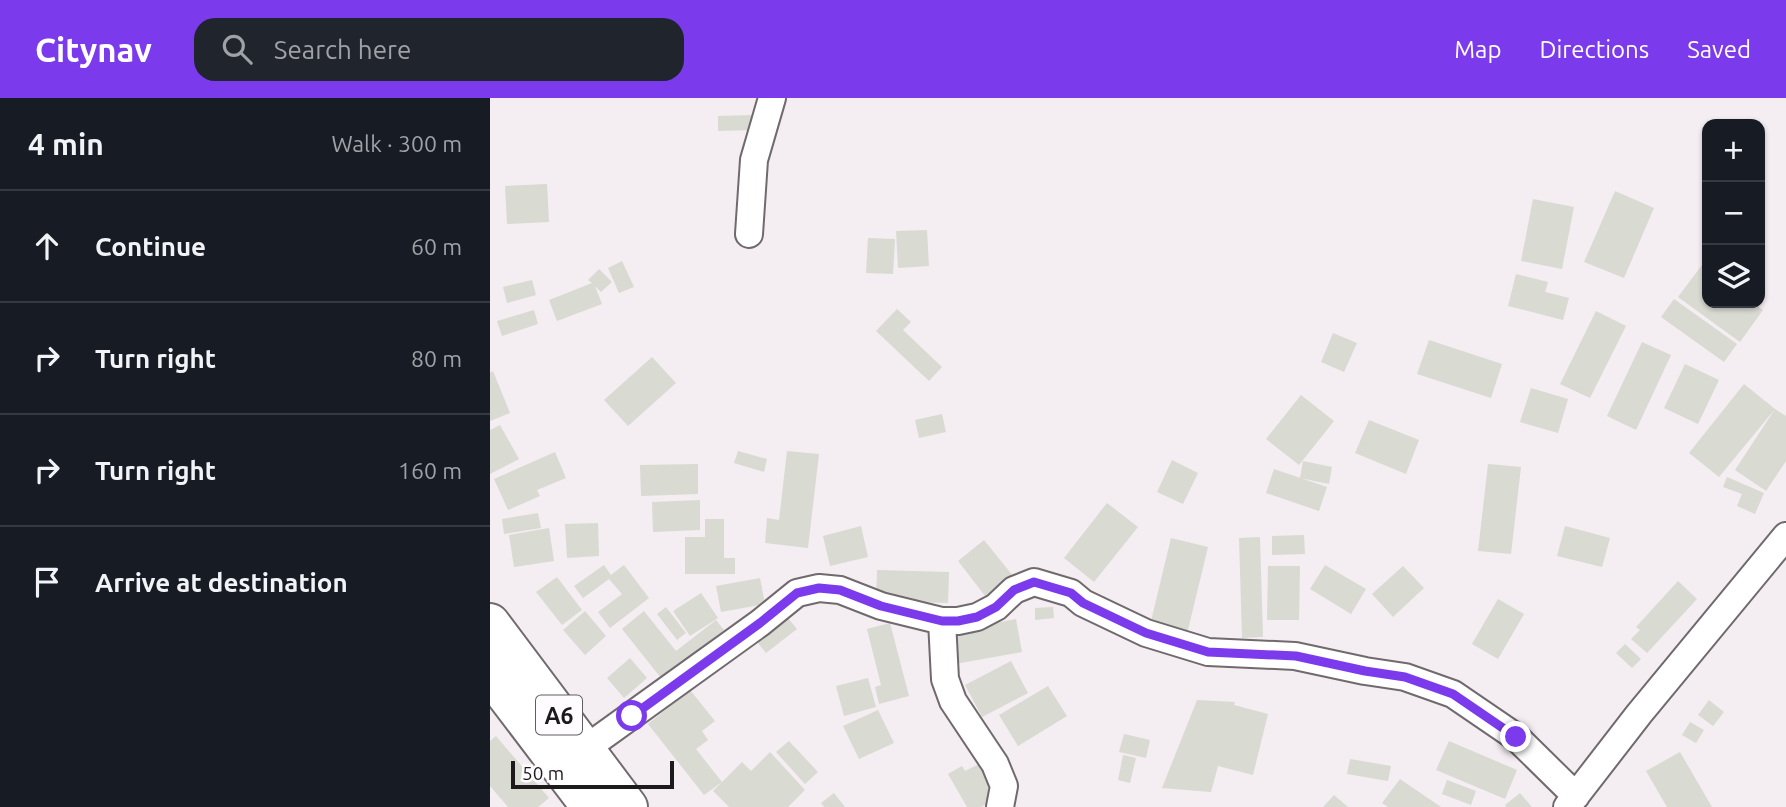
<!DOCTYPE html>
<meta charset="utf-8">
<style>
:root{--surface:#171b24;--page:#20242c;--text:#f1f3f6;--muted:#9ea1a6;--line:#363941;--accent:#7c3aed}
body{margin:0;font-family:Ubuntu,sans-serif;background:var(--page);color:var(--text)}
.controls{position:absolute;right:21px;top:21px;display:grid;overflow:hidden;border-radius:14px;box-shadow:0 2px 5px #0004}
.controls button{width:63px;height:63px;display:grid;place-items:center;padding:0;border:0;border-bottom:2px solid var(--line);background:var(--surface);color:var(--text);font:35px sans-serif}
.scale{position:absolute;left:21px;bottom:18px;width:163px;box-sizing:border-box;padding-left:7px;border:4px solid #1d1a1c;border-top:0;font-size:19px;line-height:24px;white-space:nowrap;color:#1d1a1c;-webkit-text-stroke:5px #fefcfe;paint-order:stroke}
.stop{position:absolute;width:21px;height:21px;margin:-16px;border:5px solid #7c3aed;border-radius:50%;background:#fff}
.stop.end{background:#7c3aed;border-color:#fff;box-shadow:0 2px 7px #0008}
.list{margin:0;padding:0;list-style:none}
h2{display:flex;justify-content:space-between;align-items:center;height:91px;margin:0;padding:0 28px;font-size:30px}
h2 small{font-size:23px;font-weight:400;color:var(--muted)}
.list li{display:grid;grid-template-columns:46px 1fr auto;gap:21px;align-items:center;box-sizing:border-box;height:112px;padding:0 28px;border-top:2px solid var(--line)}
.list b{display:block;font-size:26px;white-space:nowrap}
.list em{font-size:23px;font-style:normal;color:var(--muted)}
.icon{flex:none;width:38px;height:38px;fill:none;stroke:currentColor;stroke-width:2;stroke-linecap:round;stroke-linejoin:round}
.map{position:relative;flex:none;width:1296px;height:709px;overflow:hidden}
header{display:flex;align-items:center;gap:42px;box-sizing:border-box;height:98px;padding:0 35px;background:var(--accent);color:#fff}
header strong{font-size:33px}
nav{display:flex;gap:38px;margin-inline-start:auto;font-size:24px}
.search{width:490px;height:63px;background:var(--page);display:flex;align-items:center;gap:18px;box-sizing:border-box;padding:0 24px;border-radius:21px;color:var(--muted);font-size:26px}
main{display:flex}
aside{flex:1;background:var(--surface)}
.map>svg:first-child{display:block}
.building{fill:#d9dad2}
.lines{fill:none;stroke-linecap:round;stroke-linejoin:round}
.minor-casing{stroke:#70696e;stroke-width:30}
.highway-casing{stroke:#70696e;stroke-width:42}
.minor{stroke:#fff;stroke-width:26}
.highway{stroke:#fff;stroke-width:38}
.route{stroke:#7c3aed;stroke-width:9}
.labels{text-anchor:middle;dominant-baseline:central;stroke-width:7;stroke-linejoin:round;paint-order:stroke}
.shield{fill:#fefcfe;stroke:#605e60;stroke-width:2}
.shield-label{font-size:23px;font-weight:bold;fill:#1d1a1c}
</style>
<header>
<strong>Citynav</strong>
<div class="search"><svg class="icon" aria-label="search" viewBox="0 0 24 24"><circle cx="10" cy="10" r="6"/><path d="M15 15l6 6"/></svg>Search here</div>
<nav><a>Map</a><a>Directions</a><a>Saved</a></nav>
</header>
<main>
<aside>
<h2>4 min<small>Walk · 300 m</small></h2>
<ul class="list">
<li><svg class="icon" aria-label="ahead" viewBox="0 0 24 24"><path d="M12 20V5M6 11l6-6 6 6"/></svg><div><b>Continue</b></div><em>60 m</em></li>
<li><svg class="icon" aria-label="right" viewBox="0 0 24 24"><path d="M7 20v-9h11M14 6l5 5-5 5"/></svg><div><b>Turn right</b></div><em>80 m</em></li>
<li><svg class="icon" aria-label="right" viewBox="0 0 24 24"><path d="M7 20v-9h11M14 6l5 5-5 5"/></svg><div><b>Turn right</b></div><em>160 m</em></li>
<li><svg class="icon" aria-label="arrive" viewBox="0 0 24 24"><path d="M6 21V4h12l-3 4 3 4H6"/></svg><div><b>Arrive at destination</b></div></li>
</ul>
</aside>
<div class="map">
<svg width="1296" height="709" viewBox="0 0 1296 709">
<rect width="100%" height="100%" fill="#f4edf2"/>
<path class="building" d="M263,17v15l-35,1v-15z
M57,86l2,38 -42,2 -2,-38z
M1125,93l39,17 -30,70 -40,-16z
M1043,101l41,8 -12,62 -41,-8z
M437,132l2,36 -31,2 -2,-37z
M378,140l27,1 -2,35 -27,-1z
M132,163l12,26 -15,6 -11,-25z
M1212,167l5,4v34h46l10,7 -23,32 -62,-45z
M109,171l13,13 -11,10 -6,-6 7,18 -45,17 -8,-21 43,-17 -4,-3z
M1026,176l32,8 -3,10 24,6 -6,22 -55,-14z
M42,182l4,15 -29,8 -4,-16z
M1184,201l63,45 -13,18 -63,-45z
M407,211l14,13 -8,8 39,37 -13,14 -53,-50z
M44,212l4,14 -36,12 -5,-15z
M1106,213l30,15 -36,72 -30,-14z
M843,235l24,10 -13,29 -23,-10z
M939,242l73,24 -11,34 -74,-24z
M1152,244l29,13 -35,75 -29,-14z
M162,259l24,26 -48,43 -24,-26z
M1195,266l34,16 -21,44 -34,-16z
M3,273l17,42 -20,8v-48z
M1254,286l31,25 -56,68 -30,-24z
M1041,290l37,11 -10,34 -38,-11z
M811,297l33,26 -35,44 -33,-26z
M1285,311l11,7v45l-20,30 -31,-21z
M452,316l4,18 -27,6 -4,-18z
M879,322l50,20 -13,34 -51,-21z
M10,327l19,34 -29,15v-44z
M248,353l29,8 -3,13 -30,-9z
M297,353l32,3 -11,94 -43,-5 2,-25 12,2z
M65,354l11,26 -29,12 3,6 -32,14 -14,-31z
M682,362l26,13 -15,31 -26,-12z
M813,363l29,6 -3,17 -29,-6z
M208,366v30l-57,2 -1,-31z
M998,366l33,3 -10,87 -33,-3z
M784,371l53,18 -8,24 -53,-18z
M1237,379l37,16 -9,21 -18,-8 5,-12 -19,-7z
M210,402v30l-47,2 -1,-30z
M617,405l31,24 -44,55 -30,-24z
M48,415l3,15 -37,6 -2,-15z
M215,421h19v39h11v16h-50v-37h20z
M108,425l1,33 -32,2 -2,-34z
M371,428l7,31 -38,9 -7,-30z
M1075,428l45,12 -8,29 -45,-11z
M59,430l5,33 -40,6 -5,-32z
M814,437l1,19 -33,1v-19z
M770,439l3,100 -21,1 -3,-100z
M681,440l37,9 -21,87 -37,-9z
M494,442l29,36 -27,21 -28,-36z
M114,467l7,10 13,-10 25,33 -39,30 -12,-16 24,-18 -13,-15 -26,19 -9,-12z
M835,467l41,24 -15,25 -41,-25z
M778,468h32l-1,54h-32z
M913,468l21,22 -31,29 -21,-23z
M387,472l72,2 -1,31 -72,-2z
M67,479l25,33 -20,15 -26,-33z
M270,480l5,26 -44,8 -5,-26z
M1188,483l19,18 -50,54 -16,-14 9,-9 -4,-3z
M211,495l17,25 -28,18 -17,-25z
M1008,501l26,15 -26,45 -26,-15z
M176,509l20,26 -9,7 -20,-26z
M563,509l1,11 -19,2v-12z
M95,513l21,25 -21,19 -22,-25z
M154,513l32,40 40,-31 8,10 -63,48 -39,-49z
M293,514l14,17 -31,24 -13,-16z
M526,521l6,33 -67,12 -6,-32z
M400,525l19,73 -30,8 -4,-17 6,-2 -14,-56z
M1135,546l16,15 -9,9 -16,-15z
M140,560l17,20 -23,20 -17,-20z
M521,563l17,32 -46,24 -17,-32z
M378,580l8,29 -32,9 -8,-30z
M558,588l19,30 -49,30 -19,-31z
M200,592l25,31 -13,10 6,9 -12,9 26,33 -18,13 -56,-71z
M707,602l38,2 -1,3 34,9 -15,61 -35,-9 -7,26 -49,-4z
M1219,602l15,12 -11,14 -15,-11z
M388,612l16,33 -35,16 -16,-33z
M1200,624l14,8 -8,13 -14,-8z
M634,636l26,6 -4,18 -27,-6z
M6,638l53,62 -11,9h-30l-18,-21v-45z
M299,643l29,31 -13,12 -29,-32z
M959,643l68,29 -12,29 -69,-29z
M280,654l35,38 -17,17h-59l-16,-16 29,-29 9,9z
M1190,654l32,55h-45l-21,-36z
M633,657l13,3 -6,25 -12,-3z
M860,661l41,7 -3,15 -41,-7z
M493,664l14,25 -8,5 5,8 -13,7h-14l-19,-33 14,-8 3,5z
M910,681l41,28h-53l-6,-4z
M957,682l29,11 -5,14 -29,-11z
M344,695l11,14h-21l-3,-4z
M1030,695l12,14h-26l-1,-2z
M844,697l14,12h-25z"/>
<g class="lines">
<defs>
<path id="minor" d="M259,136l5,-74 18,-62
M452,523l3,58 8,22 42,63 9,22 -4,21
M95,651l175,-126 37,-30 22,-5 21,2 41,16 61,15h16l19,-4 19,-10 18,-17 20,-8 37,11 12,10 63,30 62,19 87,4 70,15 40,6 48,17 63,43 60,59
M1077,709l72,-93 147,-178"/>
<path id="highway" d="M0,525l138,184
M0,576l101,133"/>
</defs>
<use href="#minor" class="minor-casing"/>
<use href="#highway" class="highway-casing"/>
<use href="#minor" class="minor"/>
<use href="#highway" class="highway"/>
</g>
<g class="lines">
<path class="route" d="M142,618l128,-93 37,-30 22,-5 21,2 41,16 61,15h16l19,-4 19,-10 18,-17 20,-8 37,11 12,10 63,30 62,19 88,4 69,15 40,6 48,17 63,43"/>
</g>
<g class="labels">
<rect class="shield" x="46" y="597.5" width="46" height="39" rx="5"/>
<g class="shield-label">
<text x="69" y="617">A6</text>
</g>
</g>
</svg>
<div class="controls">
<button>+</button>
<button>−</button>
<button><svg class="icon" aria-label="layers" viewBox="0 0 24 24"><path d="M12 4l9 5-9 5-9-5zM3 14l9 5 9-5"/></svg></button>
</div>
<div class="scale">50 m</div>
<div class="stop" style="left:142px;top:618px"></div>
<div class="stop end" style="left:1026px;top:639px"></div>
</div>
</main>
